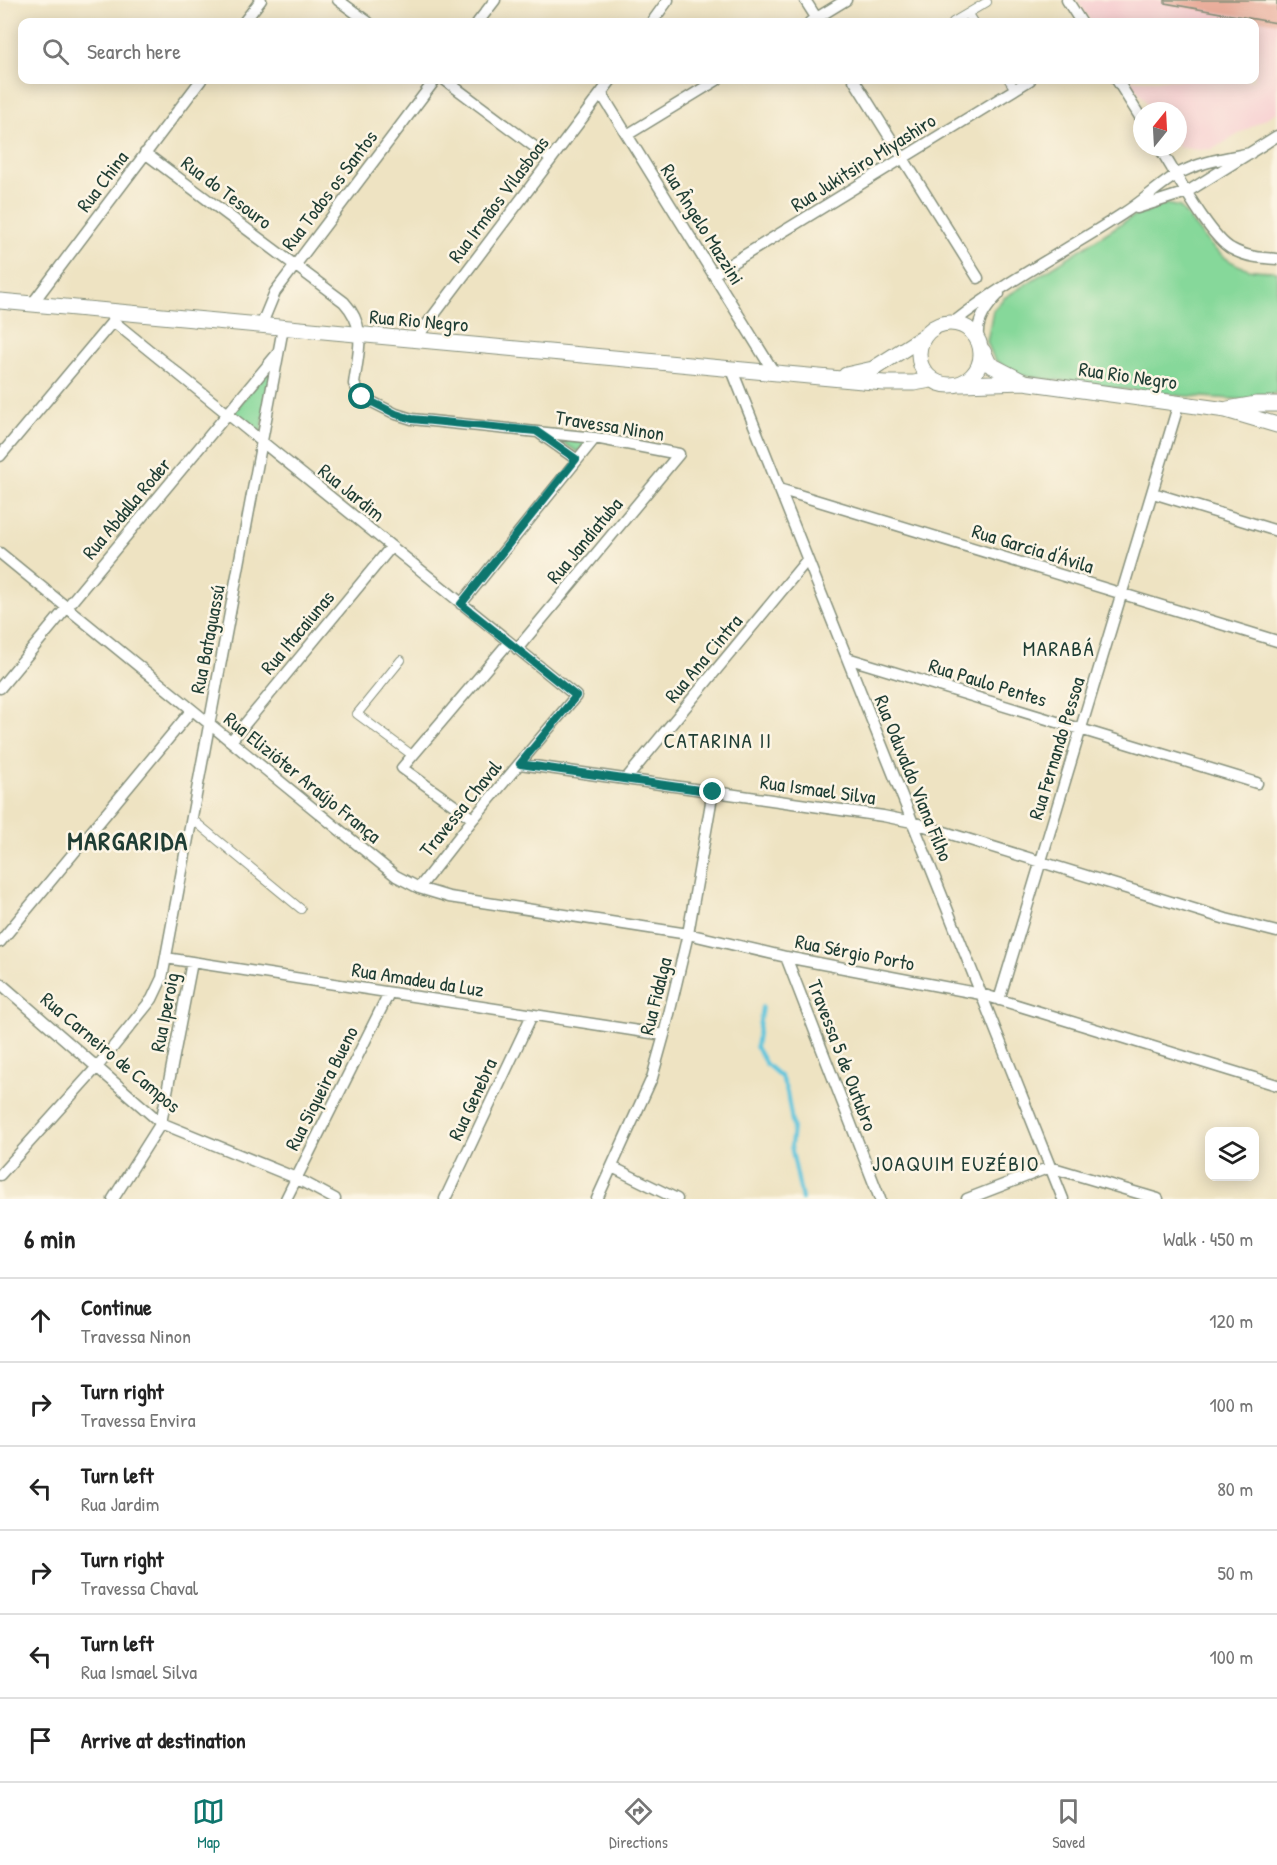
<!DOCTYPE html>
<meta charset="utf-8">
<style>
:root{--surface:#fff;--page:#f2f2f2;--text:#222;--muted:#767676;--line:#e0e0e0;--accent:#0f766e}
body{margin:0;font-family:"Patrick Hand",sans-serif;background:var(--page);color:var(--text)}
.controls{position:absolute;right:18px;bottom:18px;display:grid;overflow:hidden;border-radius:12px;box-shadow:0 3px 15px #0003}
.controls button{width:54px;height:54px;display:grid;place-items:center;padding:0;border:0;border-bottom:2px solid var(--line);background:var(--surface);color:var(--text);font:30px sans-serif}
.compass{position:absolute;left:1133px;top:102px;width:54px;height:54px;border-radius:50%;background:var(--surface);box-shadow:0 3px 15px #0003;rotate:18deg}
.stop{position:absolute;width:18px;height:18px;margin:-14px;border:4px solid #0f766e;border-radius:50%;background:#fff}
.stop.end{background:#0f766e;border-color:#fff;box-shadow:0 2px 6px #0008}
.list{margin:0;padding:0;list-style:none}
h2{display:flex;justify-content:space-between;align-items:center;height:78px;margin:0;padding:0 24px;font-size:26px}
h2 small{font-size:20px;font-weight:400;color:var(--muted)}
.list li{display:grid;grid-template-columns:39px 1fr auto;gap:18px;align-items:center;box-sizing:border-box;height:84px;padding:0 24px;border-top:2px solid var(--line)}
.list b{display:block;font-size:22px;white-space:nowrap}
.list p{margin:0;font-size:20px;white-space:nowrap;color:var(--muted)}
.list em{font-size:20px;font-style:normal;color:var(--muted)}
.icon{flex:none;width:33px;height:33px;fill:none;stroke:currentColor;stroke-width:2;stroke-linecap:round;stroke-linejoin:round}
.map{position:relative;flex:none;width:1277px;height:1199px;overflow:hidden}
.search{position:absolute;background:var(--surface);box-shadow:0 3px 15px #0003;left:18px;right:18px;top:18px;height:66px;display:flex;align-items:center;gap:15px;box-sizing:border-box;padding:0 21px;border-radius:12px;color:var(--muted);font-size:22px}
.sheet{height:582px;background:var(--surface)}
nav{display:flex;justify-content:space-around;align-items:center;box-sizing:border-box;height:84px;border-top:2px solid var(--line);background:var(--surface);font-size:16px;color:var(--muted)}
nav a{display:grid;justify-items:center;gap:3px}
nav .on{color:var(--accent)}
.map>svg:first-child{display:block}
.built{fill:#f7cfd1}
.green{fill:#86d89a;stroke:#528a67;stroke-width:1.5}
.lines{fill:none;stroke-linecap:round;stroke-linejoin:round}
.stream{stroke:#5fc5dd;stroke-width:4}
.building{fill:#e9ae9c}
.pedestrian-casing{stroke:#86907b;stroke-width:10}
.minor-casing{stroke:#86907b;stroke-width:13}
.secondary-casing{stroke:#86907b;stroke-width:17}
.pedestrian{stroke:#fff;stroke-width:8}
.minor{stroke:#fff;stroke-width:10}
.secondary{stroke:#fff;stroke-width:15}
.route{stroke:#0f766e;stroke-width:8}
.labels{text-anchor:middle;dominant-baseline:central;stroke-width:5;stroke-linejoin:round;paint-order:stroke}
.street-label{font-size:20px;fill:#1f3d34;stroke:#fcf5e5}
.neighbourhood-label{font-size:21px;letter-spacing:1.5px;fill:#1f3d34;stroke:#fcf5e5}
.district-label{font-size:26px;font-weight:bold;letter-spacing:1.5px;fill:#1f3d34;stroke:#fcf5e5}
</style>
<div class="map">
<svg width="1277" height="1199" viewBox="0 0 1277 1199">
<rect width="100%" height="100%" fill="#fcf5e5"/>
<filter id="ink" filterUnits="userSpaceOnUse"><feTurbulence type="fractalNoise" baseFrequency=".0167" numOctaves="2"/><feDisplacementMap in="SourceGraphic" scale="12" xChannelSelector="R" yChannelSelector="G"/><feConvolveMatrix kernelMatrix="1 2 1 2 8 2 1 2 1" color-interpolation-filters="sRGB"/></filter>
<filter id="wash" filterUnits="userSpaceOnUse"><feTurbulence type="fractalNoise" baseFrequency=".008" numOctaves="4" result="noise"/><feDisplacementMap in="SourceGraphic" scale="24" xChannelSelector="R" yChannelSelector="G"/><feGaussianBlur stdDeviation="1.35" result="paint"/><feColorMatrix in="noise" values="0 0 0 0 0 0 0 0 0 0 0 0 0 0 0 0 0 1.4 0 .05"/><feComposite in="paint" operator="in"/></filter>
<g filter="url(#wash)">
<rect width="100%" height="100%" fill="#eee3c2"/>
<path class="built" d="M1077,0h200v112l-64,37 -14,1 -22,-3 1,-36h-26l-22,-31h124v-58h-163z"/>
<path class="green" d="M1166,204l14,3c20,25 36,53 69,62 9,2 19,2 28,2v122l-27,7 -80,-5 -154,-20 -22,-16 -7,-17 6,-32 11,-12 126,-80z
M274,363l-13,71 -28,-22z
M555,438l31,4 -8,10z"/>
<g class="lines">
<path class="stream" d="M762,1007l-6,40 10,17 15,13 6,15 6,36 -2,18 11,53"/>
</g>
<g id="blocks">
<path class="building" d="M1165,0h112v23l-112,-20z"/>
</g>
</g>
<g filter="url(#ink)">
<use href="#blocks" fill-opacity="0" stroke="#86907b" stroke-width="1.5"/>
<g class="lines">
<defs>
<path id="pedestrian" d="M968,14l5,8
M953,22l34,-20
M1009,80l6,9
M401,660l-44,54 55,41
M192,819l109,90"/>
<path id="minor" d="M338,0l30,22
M805,0l14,22
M1067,0l14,22
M244,22l17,-22
M478,22l17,-22
M652,22l16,-22
M810,22l36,-22
M445,80l106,79
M854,80l124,198
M1117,80l25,40
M601,93l174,281
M627,135l90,-55
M1159,147c15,23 51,91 73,102 14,8 29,9 45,10
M145,153l199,149c24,26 14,50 10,82l8,13 34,17 16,5 183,19 84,16 -162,195
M1137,208l50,-16 90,-56
M714,274l316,-194
M32,304l169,-224
M113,321l463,375 -103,123 -54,69
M954,322c53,-42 114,-72 170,-109 18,-11 34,-27 52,-38 22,-13 50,-17 75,-22
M261,326l14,-34 160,-212
M978,337c-2,-17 10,-32 21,-43
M415,340l196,-260
M732,370l331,829
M539,433l37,26
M0,456l113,-135
M779,489l498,152
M1153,493l124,38
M0,553l396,323 23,12 30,9 239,37 98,23 195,37 296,91
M461,604l134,-166
M847,658l410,125
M0,688l278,-335
M231,741l160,-194
M520,764l363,52 29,6 314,97 51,13
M626,779l181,-219
M473,819l-71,-51 107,-126
M0,942l192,-232
M786,957l94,242
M166,958l498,77
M0,983l161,140 135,55 39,21
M999,1000l180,-597
M612,1167l65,32
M0,1175l97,-108 55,-68 10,-21 121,-650
M113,1199l48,-76 31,-161
M286,1199l103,-206
M445,1199l87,-184
M597,1199l55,-121 12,-43 24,-101 25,-143
M967,1199l83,-32 108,32"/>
<path id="secondary" d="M0,301l884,82h30l17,-3
M919 354a31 31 0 1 1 62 0a31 31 0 1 1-62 0Z
M983,351l6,13 33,17
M846,375l27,-6 50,-32
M961,384l63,-2 202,28 51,15
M1228,409l28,-5h21"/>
</defs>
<use href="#pedestrian" class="pedestrian-casing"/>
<use href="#minor" class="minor-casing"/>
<use href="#secondary" class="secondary-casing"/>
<use href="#pedestrian" class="pedestrian"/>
<use href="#minor" class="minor"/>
<use href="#secondary" class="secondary"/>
</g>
</g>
<g class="lines" filter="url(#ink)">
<path class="route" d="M362,397l34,17 16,5 124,12 40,28 -115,145 115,92 -56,68 193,28"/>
</g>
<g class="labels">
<g class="street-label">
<text transform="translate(863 162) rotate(-32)">Rua Jukitsiro Miyashiro</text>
<text transform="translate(102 181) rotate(-53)">Rua China</text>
<text transform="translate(329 190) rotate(-53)">Rua Todos os Santos</text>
<text transform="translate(227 192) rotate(37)">Rua do Tesouro</text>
<text transform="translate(498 199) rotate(-53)">Rua Irmãos Vilasboas</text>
<text transform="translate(703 224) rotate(58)">Rua Ângelo Mazzini</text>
<text transform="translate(419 320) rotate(5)">Rua Rio Negro</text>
<text transform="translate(1128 375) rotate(8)">Rua Rio Negro</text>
<text transform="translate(610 425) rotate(9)">Travessa Ninon</text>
<text transform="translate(352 492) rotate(39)">Rua Jardim</text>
<text transform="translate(126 508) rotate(-50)">Rua Abdalla Roder</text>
<text transform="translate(584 540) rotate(-50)">Rua Jandiatuba</text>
<text transform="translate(1033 548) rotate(17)">Rua Garcia d'Ávila</text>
<text transform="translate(297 632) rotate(-50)">Rua Itacaiunas</text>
<text transform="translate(207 639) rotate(-79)">Rua Bataguassú</text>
<text transform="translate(703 658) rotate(-50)">Rua Ana Cintra</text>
<text transform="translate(988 682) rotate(17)">Rua Paulo Pentes</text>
<text transform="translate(1056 748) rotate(-73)">Rua Fernando Pessoa</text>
<text transform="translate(303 777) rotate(39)">Rua Elizióter Araújo França</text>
<text transform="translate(914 778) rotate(68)">Rua Oduvaldo Viana Filho</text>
<text transform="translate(818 789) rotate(8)">Rua Ismael Silva</text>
<text transform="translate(460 808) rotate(-51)">Travessa Chaval</text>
<text transform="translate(855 952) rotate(11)">Rua Sérgio Porto</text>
<text transform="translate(418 979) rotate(9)">Rua Amadeu da Luz</text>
<text transform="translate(655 996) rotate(-76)">Rua Fidalga</text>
<text transform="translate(164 1012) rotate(-79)">Rua Iperoig</text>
<text transform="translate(111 1052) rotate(40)">Rua Carneiro de Campos</text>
<text transform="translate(843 1055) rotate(69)">Travessa 5 de Outubro</text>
<text transform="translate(321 1088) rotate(-63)">Rua Siqueira Bueno</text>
<text transform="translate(472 1099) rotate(-65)">Rua Genebra</text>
</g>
<g class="neighbourhood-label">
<text x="1059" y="648">MARABÁ</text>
<text x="718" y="740">CATARINA II</text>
<text x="956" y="1163">JOAQUIM EUZÉBIO</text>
</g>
<g class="district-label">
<text x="128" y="840">MARGARIDA</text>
</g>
</g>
</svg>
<div class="controls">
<button><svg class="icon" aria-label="layers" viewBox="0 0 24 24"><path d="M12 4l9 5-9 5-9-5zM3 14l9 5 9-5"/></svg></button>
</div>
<svg class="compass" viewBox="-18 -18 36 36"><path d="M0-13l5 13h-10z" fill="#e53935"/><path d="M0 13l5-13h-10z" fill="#767676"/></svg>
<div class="stop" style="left:362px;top:397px"></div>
<div class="stop end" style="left:713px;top:792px"></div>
<div class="search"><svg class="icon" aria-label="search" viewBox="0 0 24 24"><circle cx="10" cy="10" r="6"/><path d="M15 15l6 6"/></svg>Search here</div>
</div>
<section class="sheet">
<h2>6 min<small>Walk · 450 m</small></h2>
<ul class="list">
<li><svg class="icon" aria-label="ahead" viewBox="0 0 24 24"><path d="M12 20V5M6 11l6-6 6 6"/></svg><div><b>Continue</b><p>Travessa Ninon</p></div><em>120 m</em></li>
<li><svg class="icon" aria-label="right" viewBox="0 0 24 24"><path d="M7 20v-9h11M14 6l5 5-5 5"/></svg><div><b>Turn right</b><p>Travessa Envira</p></div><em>100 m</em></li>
<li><svg class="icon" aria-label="left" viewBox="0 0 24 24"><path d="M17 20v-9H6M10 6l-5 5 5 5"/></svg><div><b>Turn left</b><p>Rua Jardim</p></div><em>80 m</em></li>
<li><svg class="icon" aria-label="right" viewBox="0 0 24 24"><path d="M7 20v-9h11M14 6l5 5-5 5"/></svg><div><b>Turn right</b><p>Travessa Chaval</p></div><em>50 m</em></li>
<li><svg class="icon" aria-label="left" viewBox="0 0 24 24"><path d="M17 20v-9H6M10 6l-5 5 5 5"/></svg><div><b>Turn left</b><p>Rua Ismael Silva</p></div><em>100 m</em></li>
<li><svg class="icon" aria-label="arrive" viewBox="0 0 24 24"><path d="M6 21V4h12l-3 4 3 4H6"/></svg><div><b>Arrive at destination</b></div></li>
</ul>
</section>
<nav>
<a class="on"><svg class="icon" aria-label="map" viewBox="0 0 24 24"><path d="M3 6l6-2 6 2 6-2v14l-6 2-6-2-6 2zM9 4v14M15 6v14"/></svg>Map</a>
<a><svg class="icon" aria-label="directions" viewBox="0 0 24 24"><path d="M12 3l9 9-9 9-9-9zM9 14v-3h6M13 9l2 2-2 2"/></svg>Directions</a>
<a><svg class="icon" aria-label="saved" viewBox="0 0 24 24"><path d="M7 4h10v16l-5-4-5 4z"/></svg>Saved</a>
</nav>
